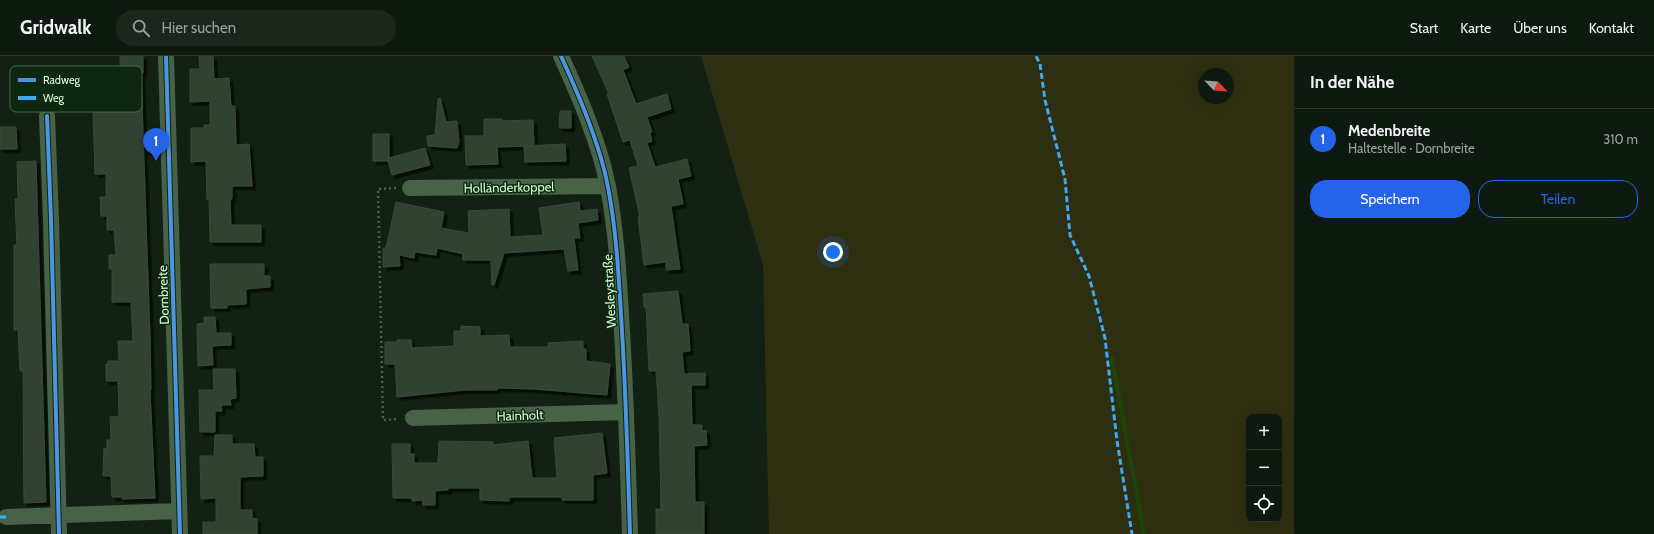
<!DOCTYPE html>
<html lang="de">
<meta charset="utf-8">
<style>
:root{--surface:#0e190f;--page:#1c261d;--text:#f1f3f6;--muted:#9ba09e;--line:#2e382f;--accent:#2563eb}
body{margin:0;font-family:Cabin,sans-serif;background:var(--page);color:var(--text)}
.controls{position:absolute;right:12px;bottom:12px;display:grid;overflow:hidden;border-radius:8px;box-shadow:0 4px 16px #0002}
.controls button{width:36px;height:36px;display:grid;place-items:center;padding:0;border:0;border-bottom:1px solid var(--line);background:var(--surface);color:var(--text);font:20px sans-serif}
.compass{position:absolute;left:1198px;top:12px;width:36px;height:36px;border-radius:50%;background:var(--surface);box-shadow:0 4px 16px #0002;rotate:115deg}
.you{position:absolute;left:833px;top:196px;width:14px;height:14px;margin:-10px;border:3px solid #fff;border-radius:50%;background:#1a73e8;box-shadow:0 0 0 6px #1a73e833}
.badge{display:grid;place-items:center;width:26px;height:26px;border-radius:50%;background:var(--accent);color:#fff;font-size:13px;font-weight:700}
.pin{position:absolute;translate:-50% -33px;filter:drop-shadow(0 1px 2px #0008)}
.pin::after{content:'';position:absolute;top:21px;width:14px;height:12px;background:inherit;clip-path:polygon(0 0,100% 0,50% 100%)}
.list{margin:0;padding:0;list-style:none}
h2{display:flex;justify-content:space-between;align-items:center;height:52px;margin:0;padding:0 16px;font-size:17px}
h2 small{font-size:13px;font-weight:400;color:var(--muted)}
.list li{display:grid;grid-template-columns:26px 1fr auto;gap:12px;align-items:center;box-sizing:border-box;height:60px;padding:0 16px;border-top:1px solid var(--line)}
.list b{display:block;font-size:15px;white-space:nowrap}
.list p{margin:0;font-size:13px;white-space:nowrap;color:var(--muted)}
.list em{font-size:13px;font-style:normal;color:var(--muted)}
.actions{display:flex;gap:8px;padding:12px 16px}
.actions a{flex:1;padding:9px 0;border:1px solid var(--accent);border-radius:16px;text-align:center;font-size:14px;color:var(--accent)}
.actions .main{background:var(--accent);color:#fff}
.icon{flex:none;width:22px;height:22px;fill:none;stroke:currentColor;stroke-width:2;stroke-linecap:round;stroke-linejoin:round}
.map{position:relative;flex:none;width:1294px;height:478px;overflow:hidden}
header{display:flex;align-items:center;gap:24px;box-sizing:border-box;height:56px;padding:0 20px;background:var(--surface);border-bottom:1px solid var(--line)}
header strong{font-size:19px}
nav{display:flex;gap:22px;margin-inline-start:auto;font-size:14px}
.search{width:280px;height:36px;background:var(--page);display:flex;align-items:center;gap:10px;box-sizing:border-box;padding:0 14px;border-radius:22px;color:var(--muted);font-size:15px}
main{display:flex}
aside{flex:1;background:var(--surface)}
.map>svg:first-child{display:block}
.green{fill:#2e2e10;fill-rule:evenodd}
.lines{fill:none;stroke-linecap:round;stroke-linejoin:round}
.stream{stroke:#1f4406;stroke-width:4.5}
.building{fill:#314333;stroke:#344c38;filter:url(#shadow)}
.path{stroke:#4f5f40;stroke-width:2.5;stroke-dasharray:2 3;stroke-linecap:butt}
.minor{stroke:#476247;stroke-width:16}
.quiet{stroke:#3fa9f5;stroke-width:3;stroke-dasharray:6 3;stroke-linecap:butt}
.cycleway-casing{stroke:#0d2710;stroke-width:6}
.cycleway{stroke:#4d94e3;stroke-width:4}
.labels{text-anchor:middle;dominant-baseline:central;stroke-width:3;stroke-linejoin:round;paint-order:stroke}
.street-label{font-size:13px;fill:#d3ffd7;stroke:#0d2710}
.key{fill:#0d2710;stroke:#48684c;stroke-width:1}
.key-label{font-size:11px;fill:#d3ffd7}
</style>
<header>
<strong>Gridwalk</strong>
<div class="search"><svg class="icon" aria-label="search" viewBox="0 0 24 24"><circle cx="10" cy="10" r="6"/><path d="M15 15l6 6"/></svg>Hier suchen</div>
<nav><a>Start</a><a>Karte</a><a>Über uns</a><a>Kontakt</a></nav>
</header>
<main>
<div class="map">
<svg width="1294" height="478" viewBox="0 0 1294 478">
<defs>
<filter id="shadow"><feDropShadow dx="3.5" dy="3.5" stdDeviation="0" flood-color="#0009"/></filter>
</defs>
<rect width="100%" height="100%" fill="#132114"/>
<path class="green" d="M701,0h593v478h-525l-6,-269zM1204,18h24v24h-24zM1249,361h30v102h-30z"/>
<g class="lines">
<path class="stream" d="M1112,302l32,176"/>
</g>
<path class="building" d="M120,0h23v17h-2l9,264 1,53h-1l5,108 -33,1v-2h-10l-1,-21h-8l1,-28 3,1v-9h4l-1,-23 9,-1 -1,-35h-12v-17h2v-3h11l-1,-20h15l-2,-39h-19v-33h-3v-14h7l-2,-25h-7v-14h-6l-1,-19h6v-23h-11l-3,-93 5,-1v-9h23z
M199,0h14l1,23 15,-1 2,28h4l1,39 13,-1 3,42h-20v13h-2l1,26h30v17h-51l-1,-42h-2l-1,-39 -15,1v-34h13v-3h6v-24l-20,1v-33h10z
M592,0h32l5,11 -6,3 13,34 31,-10 4,15 -24,8 5,15 -2,1 2,8 -5,2 8,24 32,-8 4,17 -13,3 5,25 -12,2 9,63 -14,1v-8l-22,3 -6,-48h2l-11,-49 9,-2 -8,-26 -7,2 -16,-48h2z
M440,42l6,24 11,-1 2,21 -2,6 -29,-2 -1,-10 8,-1 3,-36z
M560,55h11v17h-12z
M484,63h18v2l31,-1 1,26 -37,1 1,17 -32,1 -1,-29h19z
M0,71h16l1,22h-17z
M373,78h16v24l36,-10 5,17 -38,10 -4,-14h-15z
M565,88l1,17 -41,1 -1,-16z
M36,105l10,341 -22,1 -1,-132h-3l-2,-41h-4v-85h3l-2,-46h3l-1,-37z
M396,146l48,10 -3,16 28,5 -1,-22 41,-2 1,28 33,-2 -4,-27 40,-6 1,9 17,-2 1,11 -20,3 2,15h-6l4,32 -10,1 -4,-22 -60,4 -10,32h-2l-1,-25h-28v-6l-26,-6 -1,7 -21,-3 -1,6 -15,-3 1,11 -17,1v-19h3z
M210,208h54v12h6v11l-24,2v15l-19,1v3h-16z
M678,235l4,33h6l2,27 -8,1 2,22 21,-1v12h-14l1,40h10v6l4,-1 1,15 -13,1 1,56h9v32h-48v-25h5l-2,-95 -3,-43h-7l-3,-64h-2l-1,-13z
M204,261h11l1,16h15v12l-19,1 1,19 -15,1 -1,-42 7,-1z
M461,270l19,1v9l29,-1 1,12h38v-4l35,-2v8h3v12l24,3 -3,31 -73,-6 -37,-1v2h-32l-68,7 -2,-33h-10v-22h12v-2h14l1,8 42,-2v-15h7z
M213,313h22l1,29 -6,1 1,6h-10l1,6h-7v21h-15l-1,-42h15z
M602,377l5,40 -14,2v25h-31v-3h-53v4l-29,-1v-12h-32v2l-13,1v14h-12v-5l-11,1v-3h-19l-1,-54h18v10h4v9h24l1,-22 54,1v3l35,-4 4,37h25l-3,-40z
M215,379h17v9h22l1,13h8v19l-23,1v33h12v8l5,1v15h-54v-12h13v-24l-15,1 -1,-43h14z"/>
<g class="lines">
<path class="path" d="M396,132l-18,1 5,231 16,-1"/>
<path class="minor" d="M166,0l14,478
M561,0c18,40 39,88 47,131 9,47 11,96 14,144 4,68 6,135 8,203
M47,60l4,103 8,315
M410,132l198,-2
M413,362l213,-6
M6,461l173,-6"/>
<path class="quiet" d="M1036,0l4,8 5,36 20,79 5,56 19,41 16,62 12,103 15,93
M0,461h6"/>
<defs>
<path id="cycleway" d="M166,0l14,478
M561,0c18,40 39,88 47,131 9,47 11,96 14,144 4,68 6,135 8,203
M47,60l4,103 8,315"/>
</defs>
<use href="#cycleway" class="cycleway-casing"/>
<use href="#cycleway" class="cycleway"/>
</g>
<g class="labels">
<g class="street-label">
<text transform="translate(509 131) rotate(-1)">Holländerkoppel</text>
<text transform="translate(609 235) rotate(-93)">Wesleystraße</text>
<text transform="translate(163 239) rotate(-92)">Dornbreite</text>
<text transform="translate(520 359) rotate(-2)">Hainholt</text>
</g>
</g>
<rect x="10" y="10" width="132" height="46" rx="6" class="key"/>
<rect x="18" y="22" width="18" height="4" fill="#4d94e3"/>
<rect x="18" y="40" width="18" height="4" fill="#3fa9f5"/>
<g class="key-label">
<text x="43" y="28">Radweg</text>
<text x="43" y="46">Weg</text>
</g>
</svg>
<div class="controls">
<button>+</button>
<button>−</button>
<button><svg class="icon" aria-label="locate" viewBox="0 0 24 24"><circle cx="12" cy="12" r="6"/><path d="M12 2v4M12 18v4M2 12h4M18 12h4"/></svg></button>
</div>
<svg class="compass" viewBox="-18 -18 36 36"><path d="M0-13l5 13h-10z" fill="#e53935"/><path d="M0 13l5-13h-10z" fill="#9ba09e"/></svg>
<div class="you"></div>
<div class="pin badge" style="left:156px;top:105px">1</div>
</div>
<aside>
<h2>In der Nähe<small></small></h2>
<ul class="list">
<li><span class="badge">1</span><div><b>Medenbreite</b><p>Haltestelle · Dornbreite</p></div><em>310 m</em></li>
</ul>
<div class="actions"><a class="main">Speichern</a><a>Teilen</a></div>
</aside>
</main>
